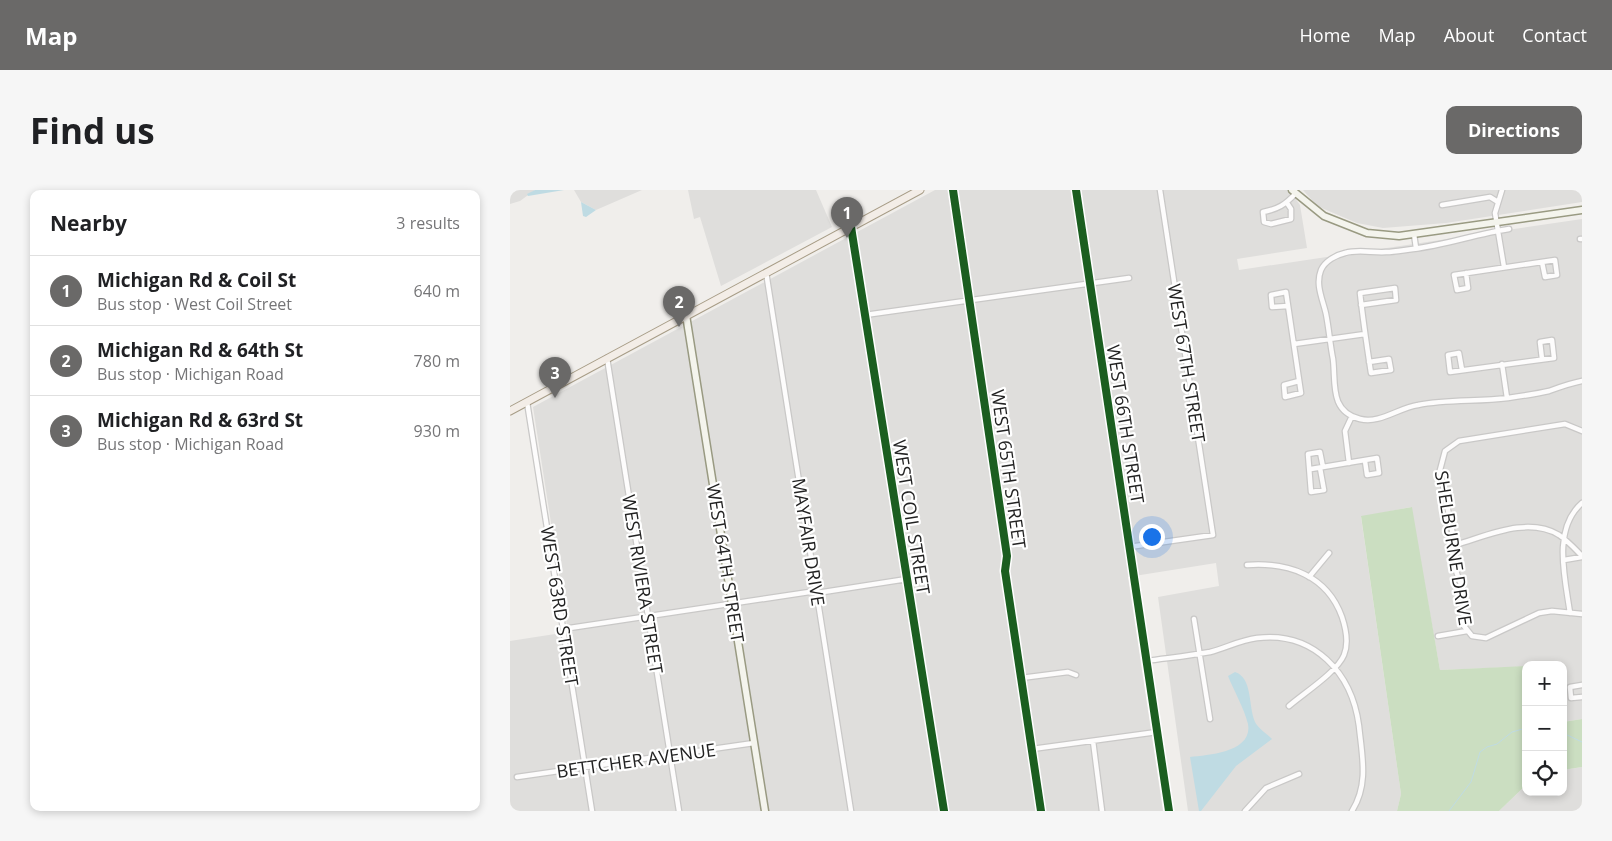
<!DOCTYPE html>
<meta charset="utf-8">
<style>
:root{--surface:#fff;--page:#f6f6f6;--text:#202124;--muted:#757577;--line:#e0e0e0;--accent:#6a6968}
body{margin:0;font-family:"Open Sans",sans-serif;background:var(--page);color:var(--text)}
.controls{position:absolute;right:15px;bottom:15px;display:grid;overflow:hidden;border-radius:10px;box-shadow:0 2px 8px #0003}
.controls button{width:45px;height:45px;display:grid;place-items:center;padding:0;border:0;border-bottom:1px solid var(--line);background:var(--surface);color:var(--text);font:25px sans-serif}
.you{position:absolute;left:641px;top:346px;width:18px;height:18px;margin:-12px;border:4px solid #fff;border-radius:50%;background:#1a73e8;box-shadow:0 0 0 8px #1a73e833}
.badge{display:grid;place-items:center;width:32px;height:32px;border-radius:50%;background:var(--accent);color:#fff;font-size:16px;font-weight:700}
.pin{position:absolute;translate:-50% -41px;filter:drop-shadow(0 1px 2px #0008)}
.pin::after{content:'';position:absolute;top:26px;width:18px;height:15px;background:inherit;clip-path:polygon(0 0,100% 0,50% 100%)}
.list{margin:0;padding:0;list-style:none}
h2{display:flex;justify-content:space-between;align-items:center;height:65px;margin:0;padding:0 20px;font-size:21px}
h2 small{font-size:16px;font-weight:400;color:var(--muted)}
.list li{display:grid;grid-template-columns:32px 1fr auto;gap:15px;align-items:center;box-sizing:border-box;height:70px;padding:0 20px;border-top:1px solid var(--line)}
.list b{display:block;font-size:19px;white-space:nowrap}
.list p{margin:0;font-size:16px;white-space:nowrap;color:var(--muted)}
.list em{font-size:16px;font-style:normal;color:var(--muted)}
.icon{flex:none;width:28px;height:28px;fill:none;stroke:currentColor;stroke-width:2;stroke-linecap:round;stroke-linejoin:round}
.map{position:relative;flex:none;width:1072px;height:621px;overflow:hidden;border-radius:10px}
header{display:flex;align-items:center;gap:30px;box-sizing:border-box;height:70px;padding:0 25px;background:var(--accent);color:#fff}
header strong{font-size:24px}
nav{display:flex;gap:28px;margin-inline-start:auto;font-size:18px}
.intro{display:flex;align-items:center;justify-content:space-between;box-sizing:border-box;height:120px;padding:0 30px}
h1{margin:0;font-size:35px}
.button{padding:12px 22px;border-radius:10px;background:var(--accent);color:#fff;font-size:18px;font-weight:700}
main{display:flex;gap:30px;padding:0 30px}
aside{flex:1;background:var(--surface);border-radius:10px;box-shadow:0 2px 8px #0003}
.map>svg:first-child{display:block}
.residential{fill:#dfdedc}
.forest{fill:#cbdec1}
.water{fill:#bfdbe3}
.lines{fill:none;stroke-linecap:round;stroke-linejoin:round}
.stream{stroke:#bfdbe3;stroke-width:1}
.street-casing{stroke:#c9c8c7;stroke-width:7}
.secondary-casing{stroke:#999a82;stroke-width:9}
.primary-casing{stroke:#a79c86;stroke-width:9}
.street{stroke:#fdfcfc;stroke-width:4.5}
.secondary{stroke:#f4f4ed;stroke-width:6}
.primary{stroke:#f3ede7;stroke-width:7}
.cycleway-casing{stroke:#fff;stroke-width:11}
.cycleway{stroke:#1b5e20;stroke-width:8}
.labels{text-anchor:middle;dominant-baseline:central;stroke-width:4.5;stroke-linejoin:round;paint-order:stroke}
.street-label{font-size:18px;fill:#222;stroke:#fff}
</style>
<header>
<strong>Map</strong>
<nav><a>Home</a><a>Map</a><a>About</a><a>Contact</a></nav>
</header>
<div class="intro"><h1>Find us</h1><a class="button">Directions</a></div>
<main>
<aside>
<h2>Nearby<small>3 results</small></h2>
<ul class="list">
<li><span class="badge">1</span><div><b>Michigan Rd &amp; Coil St</b><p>Bus stop · West Coil Street</p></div><em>640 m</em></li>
<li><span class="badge">2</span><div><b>Michigan Rd &amp; 64th St</b><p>Bus stop · Michigan Road</p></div><em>780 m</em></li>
<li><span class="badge">3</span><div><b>Michigan Rd &amp; 63rd St</b><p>Bus stop · Michigan Road</p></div><em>930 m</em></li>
</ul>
</aside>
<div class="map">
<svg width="1072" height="621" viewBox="0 0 1072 621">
<rect width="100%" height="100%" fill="#f0eeeb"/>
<path class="residential" d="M0,0h25l-15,11 -10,3z
M64,0h68l-46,20 -15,-8z
M178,0h128l16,37 -111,59 -21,-69 -6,2z
M425,0h354l11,15 7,43 -70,11 2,11 343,-51v500l-19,3v-57l-123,5 -29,-163 -50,10 40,277 -4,17h-209l-30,-214 61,-11 -3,-23 -88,14 35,234h-653v-170l58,-9 -35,-225z
M793,0h279v12l-136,21 -63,5 -26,-5 -40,-17z
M1072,577v44h-83l27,-26v7h37v-22z"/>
<path class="forest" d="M902,317l28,163 86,-4v119l-27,26h-102l4,-17 -40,-278z
M1072,529v48l-19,3v-48z"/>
<path class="water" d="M25,0h29l-36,6 -1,-2z
M71,12l15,8 -10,7 -3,-1z
M725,482c18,6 13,34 20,50 3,6 12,12 17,17l-36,27 -35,45h-2l-9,-54c19,-2 63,-5 58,-33 -4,-16 -14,-33 -20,-48z"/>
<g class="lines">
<path class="stream" d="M1053,543l19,9
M939,621l22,-29 9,-30 7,-5 10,-3 15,-12 14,-4"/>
<defs>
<path id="street" d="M443,0l54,366 -2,15 36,240
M566,0l93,621
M992,0l-7,23 9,54
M777,13l4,6v10l-20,5 -7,-2 -1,-10c15,-3 22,-7 33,-19
M932,15l48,-8 8,5
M341,37l93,584
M999,39c-33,5 -64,16 -96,20 -9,1 -18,3 -27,3 -13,1 -28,-3 -41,1 -9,2 -20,8 -24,17 -6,15 2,30 5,44 3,15 4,30 7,45 3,24 -4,52 27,60 20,5 38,-11 58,-14 30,-6 60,-3 90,-7 14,-2 28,-4 41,-7 11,-4 22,-8 33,-10
M904,44l2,14
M1070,49h2
M256,82l85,539
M956,83l2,15 -11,2 -3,-15c34,-5 68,-10 101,-15l2,15 -12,2 -3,-15
M851,115l35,-5 -1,-12 -35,5c3,27 7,54 11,80l20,-3 -2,-11 -20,3
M778,116l-16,1 -1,-12 15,-3 15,101 -16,4 -1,-12 15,-4
M355,125l264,-37
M784,154l71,-10
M97,168l72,453
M992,174l5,34
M952,180l-3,-17 -11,2 2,17 104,-14 -2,-18 -12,2 2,17
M17,212l65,409
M1072,241l-17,-7 -106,17 -14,10 -5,19 15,75 1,26 7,19 1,36 8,10 14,2 53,-25 13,-2 30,3
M839,273l-4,-32 7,-15
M810,278l4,22 -13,2 -3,-38 12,-2 3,15
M801,279l66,-11 2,15 -12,2 -2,-14
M945,355c32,-9 72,-29 104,-10 9,6 16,14 23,21
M619,357l84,-12 -53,-345
M1054,370l18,-3
M737,375c41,-3 80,10 95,52 4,12 7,26 2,38 -7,17 -40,38 -55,51
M799,387l20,-24
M307,403l90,-14
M1060,423c-5,-35 -18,-84 12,-110
M684,429l16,100
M53,439l253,-38
M928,446l29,-5
M636,471c21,-3 43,-5 64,-9 16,-4 30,-12 47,-14 57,-7 95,35 102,88 3,30 10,58 -7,85
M511,488l47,-6 8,3
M1072,495l-12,2 1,11 11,-1
M583,551l9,70
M522,559l125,-17
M7,587l237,-34
M735,621l21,-23 33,-14"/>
<path id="secondary" d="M782,0l32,26 43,17 32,3 183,-26
M176,125l79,496"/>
<path id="primary" d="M0,221l410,-221"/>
</defs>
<use href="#street" class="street-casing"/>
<use href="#secondary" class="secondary-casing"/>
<use href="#primary" class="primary-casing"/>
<use href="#street" class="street"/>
<use href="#secondary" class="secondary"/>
<use href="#primary" class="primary"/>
<defs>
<path id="cycleway" d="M443,0l54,366 -2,15 36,240
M566,0l93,621
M341,37l93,584"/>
</defs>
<use href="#cycleway" class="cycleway-casing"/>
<use href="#cycleway" class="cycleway"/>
</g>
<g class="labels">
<g class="street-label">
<text transform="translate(677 173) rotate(81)">WEST 67TH STREET</text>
<text transform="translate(616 234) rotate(81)">WEST 66TH STREET</text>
<text transform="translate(499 279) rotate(82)">WEST 65TH STREET</text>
<text transform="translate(402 327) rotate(81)">WEST COIL STREET</text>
<text transform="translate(299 352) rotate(81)">MAYFAIR DRIVE</text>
<text transform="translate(944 358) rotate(81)">SHELBURNE DRIVE</text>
<text transform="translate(216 373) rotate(81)">WEST 64TH STREET</text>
<text transform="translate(133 394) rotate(81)">WEST RIVIERA STREET</text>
<text transform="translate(50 416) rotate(81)">WEST 63RD STREET</text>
<text transform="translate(126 570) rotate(-8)">BETTCHER AVENUE</text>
</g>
</g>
</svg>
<div class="controls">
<button>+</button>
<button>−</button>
<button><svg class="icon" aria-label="locate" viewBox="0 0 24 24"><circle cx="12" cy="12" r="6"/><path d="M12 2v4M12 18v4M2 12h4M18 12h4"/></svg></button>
</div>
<div class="you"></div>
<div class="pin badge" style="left:337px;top:48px">1</div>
<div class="pin badge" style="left:169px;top:137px">2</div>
<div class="pin badge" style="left:45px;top:208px">3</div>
</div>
</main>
